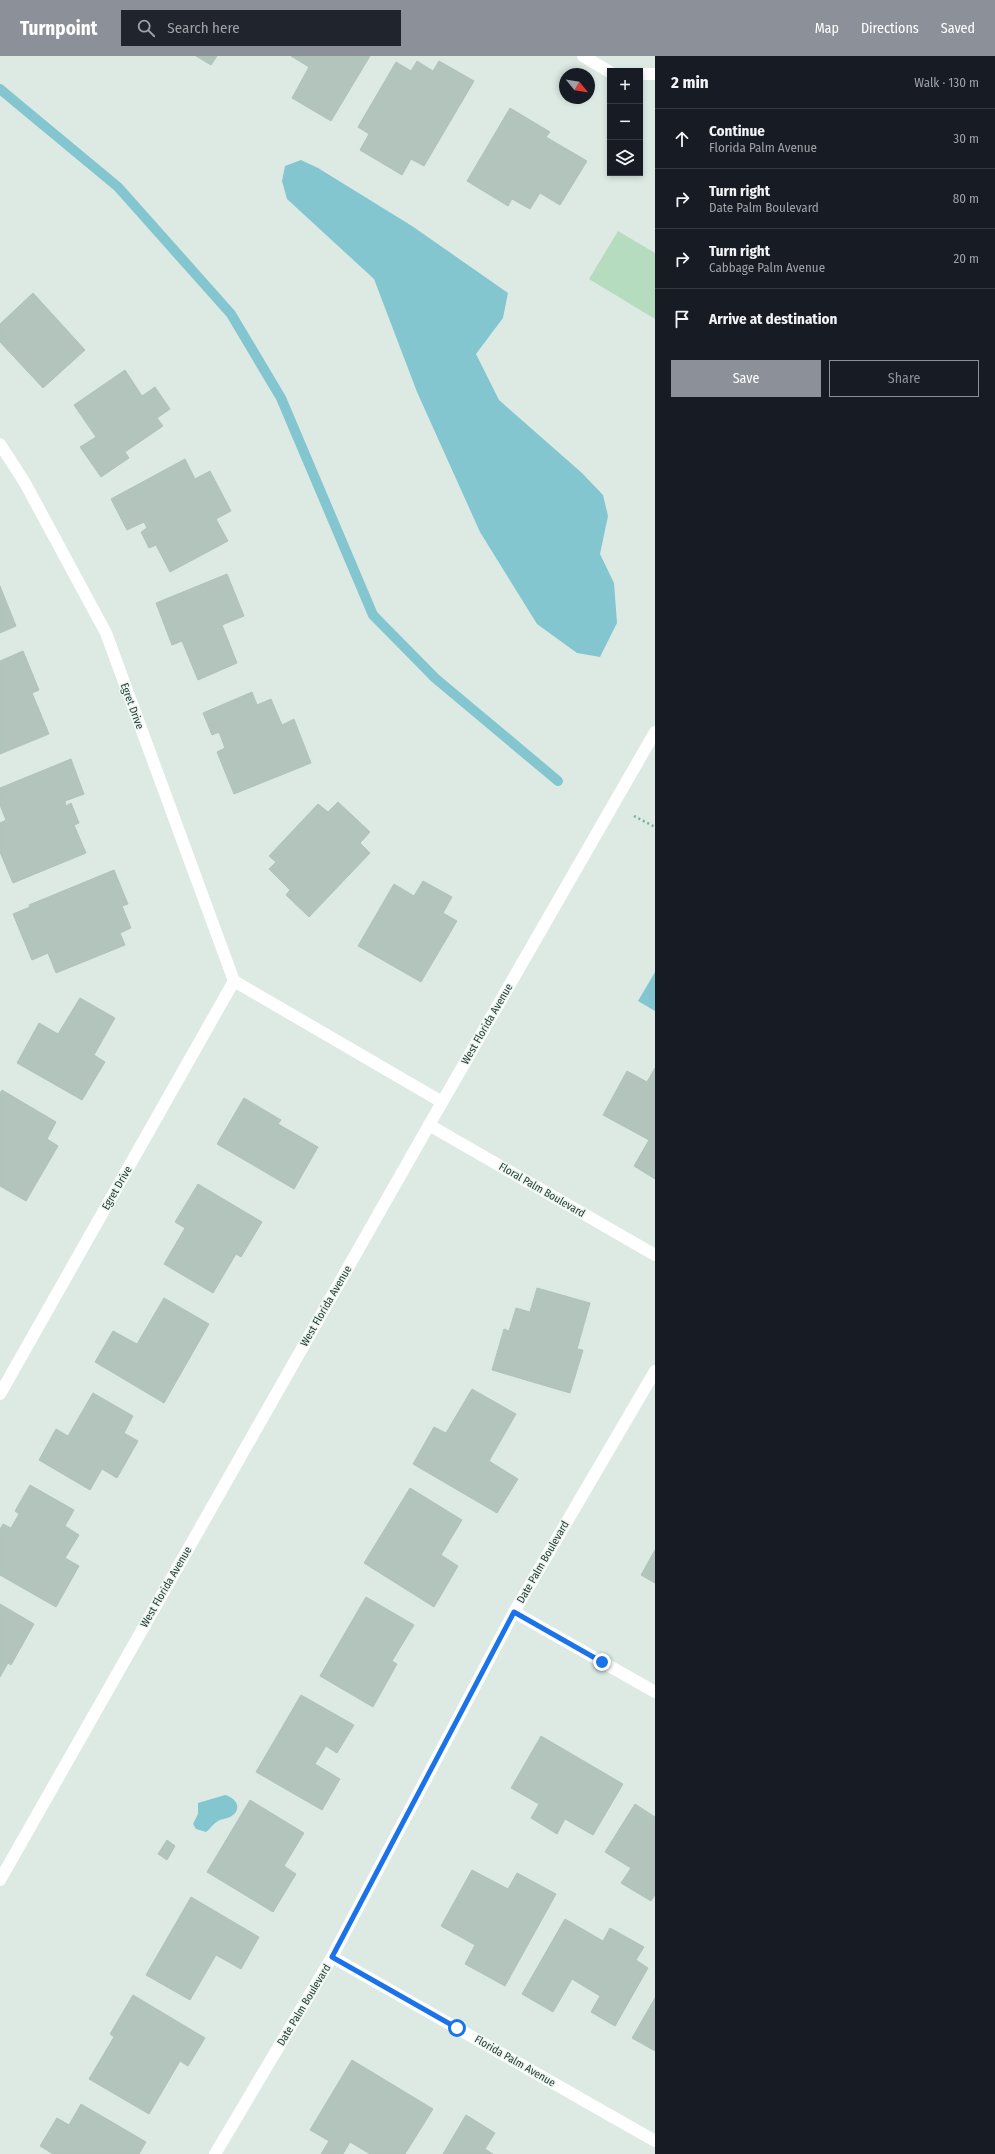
<!DOCTYPE html>
<meta charset="utf-8">
<style>
:root{--surface:#171b24;--page:#20242c;--text:#f1f3f6;--muted:#9ea1a6;--line:#363941;--accent:#8c9099}
body{margin:0;font-family:"Fira Sans Condensed",sans-serif;background:var(--page);color:var(--text)}
.controls{position:absolute;right:12px;top:12px;display:grid;overflow:hidden;border-radius:0px;box-shadow:0 2px 6px #0003}
.controls button{width:36px;height:36px;display:grid;place-items:center;padding:0;border:0;border-bottom:1px solid var(--line);background:var(--surface);color:var(--text);font:20px sans-serif}
.compass{position:absolute;left:559px;top:12px;width:36px;height:36px;border-radius:50%;background:var(--surface);box-shadow:0 2px 6px #0003;rotate:120deg}
.stop{position:absolute;width:12px;height:12px;margin:-9px;border:3px solid #1a73e8;border-radius:50%;background:#fff}
.stop.end{background:#1a73e8;border-color:#fff;box-shadow:0 1px 4px #0008}
.list{margin:0;padding:0;list-style:none}
h2{display:flex;justify-content:space-between;align-items:center;height:52px;margin:0;padding:0 16px;font-size:17px}
h2 small{font-size:13px;font-weight:400;color:var(--muted)}
.list li{display:grid;grid-template-columns:26px 1fr auto;gap:12px;align-items:center;box-sizing:border-box;height:60px;padding:0 16px;border-top:1px solid var(--line)}
.list b{display:block;font-size:15px;white-space:nowrap}
.list p{margin:0;font-size:13px;white-space:nowrap;color:var(--muted)}
.list em{font-size:13px;font-style:normal;color:var(--muted)}
.actions{display:flex;gap:8px;padding:12px 16px}
.actions a{flex:1;padding:9px 0;border:1px solid var(--accent);border-radius:0px;text-align:center;font-size:14px;color:var(--accent)}
.actions .main{background:var(--accent);color:#fff}
.icon{flex:none;width:22px;height:22px;fill:none;stroke:currentColor;stroke-width:2;stroke-linecap:round;stroke-linejoin:round}
.map{position:relative;flex:none;width:655px;height:2098px;overflow:hidden}
header{display:flex;align-items:center;gap:24px;box-sizing:border-box;height:56px;padding:0 20px;background:var(--accent);color:#fff}
header strong{font-size:19px}
nav{display:flex;gap:22px;margin-inline-start:auto;font-size:14px}
.search{width:280px;height:36px;background:var(--page);display:flex;align-items:center;gap:10px;box-sizing:border-box;padding:0 14px;border-radius:0px;color:var(--muted);font-size:15px}
main{display:flex}
aside{flex:1;background:var(--surface)}
.map>svg:first-child{display:block}
.green{fill:#b6dcbf}
.water{fill:#84c6d0}
.lines{fill:none;stroke-linecap:round;stroke-linejoin:round}
.stream{stroke:#84c6d0;stroke-width:10}
.building{fill:#b3c4bd;stroke:#b0c3bb}
.path{stroke:#7dae9d;stroke-width:2.5;stroke-dasharray:2 3;stroke-linecap:butt}
.minor{stroke:#fff;stroke-width:12}
.tertiary{stroke:#fff;stroke-width:12}
.route{stroke:#1a73e8;stroke-width:5}
.labels{text-anchor:middle;dominant-baseline:central;stroke-width:3;stroke-linejoin:round;paint-order:stroke}
.street-label{font-size:11px;fill:#1f3931;stroke:#eef6f2}
</style>
<header>
<strong>Turnpoint</strong>
<div class="search"><svg class="icon" aria-label="search" viewBox="0 0 24 24"><circle cx="10" cy="10" r="6"/><path d="M15 15l6 6"/></svg>Search here</div>
<nav><a>Map</a><a>Directions</a><a>Saved</a></nav>
</header>
<main>
<div class="map">
<svg width="655" height="2098" viewBox="0 0 655 2098">
<rect width="100%" height="100%" fill="#ddeae4"/>
<path class="green" d="M618,175l37,22v66l-66,-40z"/>
<path class="water" d="M301,104l17,8 94,58 96,67 -5,25 -27,36 23,46 83,73 21,22 5,21 -8,38 14,29 3,40 -17,34 -23,-4 -40,-29 -57,-92 -63,-140 -43,-113 -87,-80 -5,-18 3,-15z
M655,916v39l-17,-10z
M225,1739c12,3 18,15 5,22 -4,2 -9,2 -12,4 -5,3 -8,8 -12,11l-10,-3 -3,-5 5,-10v-11z"/>
<g class="lines">
<path class="stream" d="M0,33l118,98 113,127 50,84 92,217 62,63 123,103"/>
</g>
<path class="building" d="M196,0h21l-6,9z
M291,0h79l-39,65 -39,-23 17,-31z
M417,5l16,10 6,-10 35,20 -50,85 -13,-7 -9,16 -42,-25 9,-16 -11,-7 38,-65 15,9z
M510,52l40,24 -4,5 41,24 -27,44 -20,-12 -10,16 -18,-10 -4,7 -41,-25z
M33,237l52,57 -42,38 -43,-46v-18z
M125,314l17,26 13,-9 15,22 -13,9 6,8 -38,26 4,6 -28,19 -21,-30 16,-10 -22,-32z
M185,403l10,20 15,-8 21,40 -15,8 12,22 -58,31 -14,-27 -7,3 -8,-16 6,-4 -3,-6 -17,8 -16,-31z
M227,518l17,42 -22,9 15,38 -39,17 -16,-39 -10,4 -16,-42z
M0,530l16,40 -16,7z
M23,595l16,39 -7,3 17,41 -49,20v-93z
M252,636l5,13 14,-6 11,26 12,-6 17,44 -77,31 -17,-42 8,-4 -6,-16 -7,3 -9,-22z
M71,703l13,35 -19,7 1,5 5,-3 8,20 -5,2 12,28 -73,30 -13,-31v-29l6,-3 -6,-15v-17z
M338,746l32,30 -10,11 10,10 -61,64 -23,-22 4,-5 -21,-21 7,-7 -7,-6 49,-52 10,8z
M114,814l14,34 -6,2 9,22 -11,5 5,12 -69,28 -8,-20 -16,7 -19,-46 17,-7 -1,-2z
M423,825l29,16 -9,16 14,8 -36,61 -63,-36 36,-62 20,12z
M80,942l35,20 -21,37 11,7 -23,38 -65,-37 22,-40 19,11z
M655,1012v111l-21,-13 15,-26 -46,-25 24,-44 20,11z
M2,1034l54,32 -9,17 11,7 -32,55 -26,-15v-93z
M244,1042l37,22 -3,4 40,23 -24,42 -77,-45z
M198,1128l64,38 -21,35 -5,-3 -23,39 -49,-29 21,-36 -10,-6z
M537,1232l53,15 -13,46 6,1 -13,43 -78,-23 12,-41 5,2 7,-23 14,4z
M164,1242l45,26 -45,79 -69,-41 18,-31 24,13z
M472,1333l44,25 -27,47 29,18 -21,34 -84,-49 21,-37 12,6z
M93,1337l40,23 -9,17 14,8 -21,37 -15,-9 -12,21 -51,-30 17,-31 12,7z
M30,1429l44,25 -9,16 14,9 -14,23 14,8 -23,41 -56,-32v-46l3,-5 8,4 8,-14 -4,-3z
M410,1432l52,32 -21,35 17,11 -24,41 -70,-44z
M655,1494v33l-14,-8z
M366,1541l48,28 -22,36 5,3 -24,43 -53,-31z
M0,1548l34,20 -23,41 -3,-2 -8,14z
M301,1639l53,30 -17,28 -11,-7 -11,18 25,15 -18,31 -66,-38z
M541,1680l82,48 -30,51 -28,-16 -8,15 -26,-16 8,-14 -28,-16z
M250,1744l54,33 -20,33 12,8 -23,38 -66,-40z
M635,1748l20,13v78l-4,6 -30,-18 10,-15 -26,-16z
M167,1784l8,6 -8,14 -9,-6z
M472,1814l36,19 9,-16 39,21 -51,92 -40,-22 10,-19 -34,-19z
M191,1841l68,40 -18,32 -25,-14 -26,45 -44,-25z
M565,1863l38,22 7,-13 34,19 -8,13 12,8 -33,58 -24,-14 9,-16 -28,-17 -19,33 -31,-18z
M133,1939l72,43 -17,28 -8,-5 -31,53 -60,-35 25,-42 -4,-3z
M655,1942v53l-23,-13z
M352,2004l81,49 -28,45h-35l-20,-12 -7,12h-22l8,-13 -19,-11z
M81,2048l65,38 -7,12h-86l-13,-8 17,-28 12,7z
M466,2059l29,18 -10,16 8,5h-50z"/>
<g class="lines">
<path class="path" d="M634,760l21,11"/>
<path class="minor" d="M583,0l27,16
M640,18h15
M0,388l25,39 81,150 128,348 -234,413
M234,925l208,121
M429,1069l226,130
M514,1556l141,80
M332,1901l323,184
M215,2098l117,-197 182,-345 141,-241"/>
<path class="tertiary" d="M0,1824l429,-755 226,-393"/>
</g>
<g class="lines">
<path class="route" d="M457,1972l-125,-71 182,-345 88,50"/>
</g>
<g class="labels">
<g class="street-label">
<text transform="translate(132 650) rotate(70)">Egret Drive</text>
<text transform="translate(487 968) rotate(-60)">West Florida Avenue</text>
<text transform="translate(117 1132) rotate(-60)">Egret Drive</text>
<text transform="translate(542 1134) rotate(30)">Floral Palm Boulevard</text>
<text transform="translate(326 1250) rotate(-60)">West Florida Avenue</text>
<text transform="translate(543 1506) rotate(-60)">Date Palm Boulevard</text>
<text transform="translate(166 1531) rotate(-60)">West Florida Avenue</text>
<text transform="translate(304 1949) rotate(-59)">Date Palm Boulevard</text>
<text transform="translate(515 2005) rotate(30)">Florida Palm Avenue</text>
</g>
</g>
</svg>
<div class="controls">
<button>+</button>
<button>−</button>
<button><svg class="icon" aria-label="layers" viewBox="0 0 24 24"><path d="M12 4l9 5-9 5-9-5zM3 14l9 5 9-5"/></svg></button>
</div>
<svg class="compass" viewBox="-18 -18 36 36"><path d="M0-13l5 13h-10z" fill="#e53935"/><path d="M0 13l5-13h-10z" fill="#9ea1a6"/></svg>
<div class="stop" style="left:457px;top:1972px"></div>
<div class="stop end" style="left:602px;top:1606px"></div>
</div>
<aside>
<h2>2 min<small>Walk · 130 m</small></h2>
<ul class="list">
<li><svg class="icon" aria-label="ahead" viewBox="0 0 24 24"><path d="M12 20V5M6 11l6-6 6 6"/></svg><div><b>Continue</b><p>Florida Palm Avenue</p></div><em>30 m</em></li>
<li><svg class="icon" aria-label="right" viewBox="0 0 24 24"><path d="M7 20v-9h11M14 6l5 5-5 5"/></svg><div><b>Turn right</b><p>Date Palm Boulevard</p></div><em>80 m</em></li>
<li><svg class="icon" aria-label="right" viewBox="0 0 24 24"><path d="M7 20v-9h11M14 6l5 5-5 5"/></svg><div><b>Turn right</b><p>Cabbage Palm Avenue</p></div><em>20 m</em></li>
<li><svg class="icon" aria-label="arrive" viewBox="0 0 24 24"><path d="M6 21V4h12l-3 4 3 4H6"/></svg><div><b>Arrive at destination</b></div></li>
</ul>
<div class="actions"><a class="main">Save</a><a>Share</a></div>
</aside>
</main>
